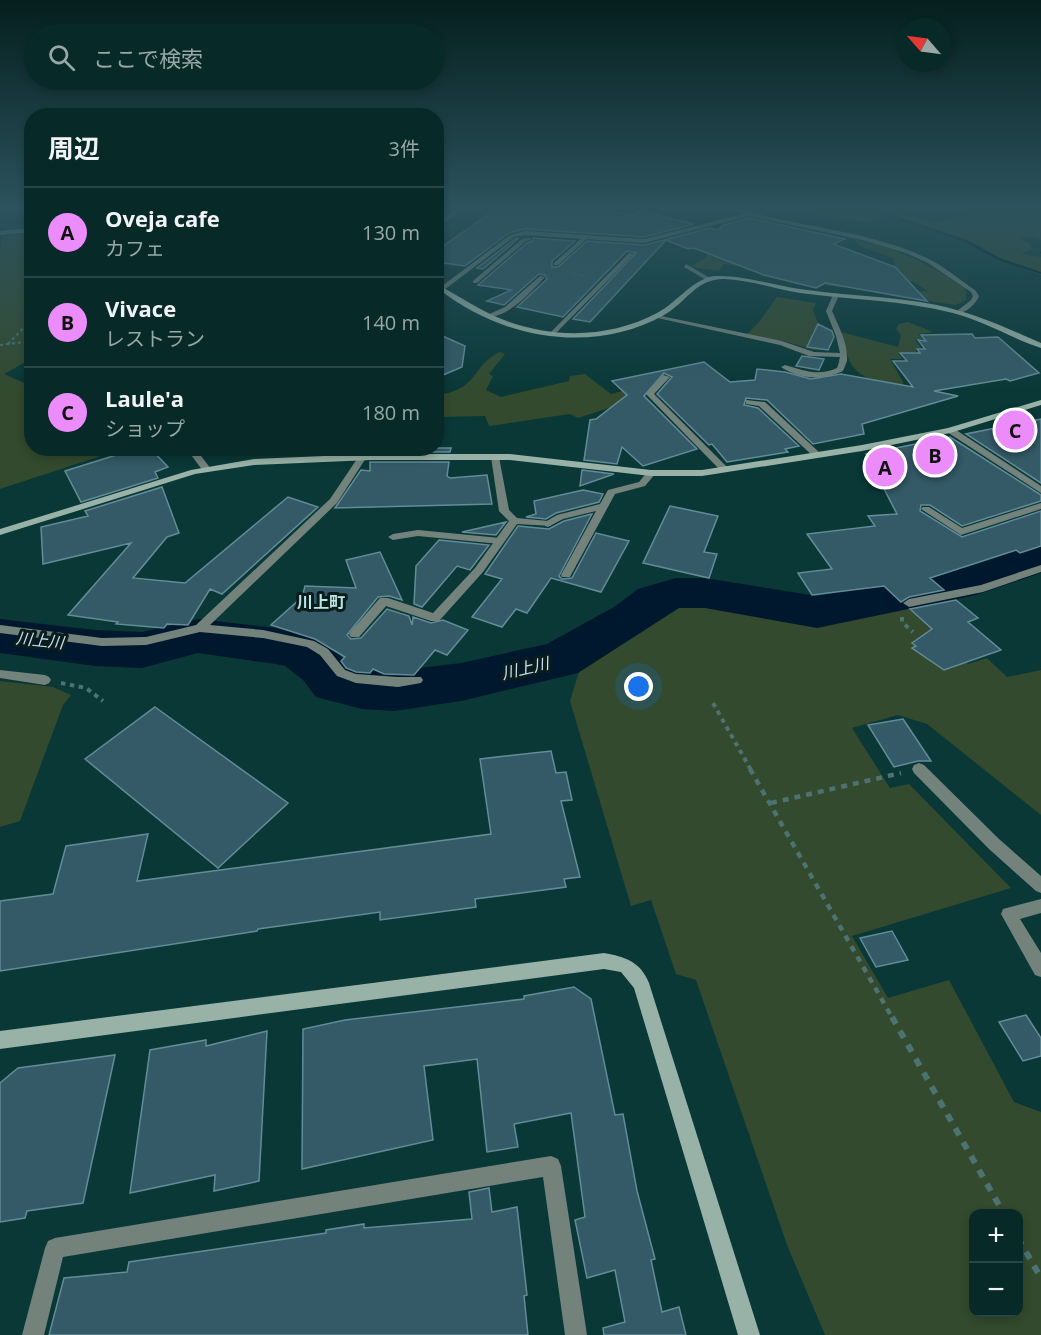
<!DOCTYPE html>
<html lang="ja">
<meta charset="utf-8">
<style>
:root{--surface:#072a29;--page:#153635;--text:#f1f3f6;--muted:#98a7a8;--line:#284646;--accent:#ec8cfa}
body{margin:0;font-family:"Open Sans","Noto Sans JP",sans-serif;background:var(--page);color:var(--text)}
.controls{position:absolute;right:18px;bottom:18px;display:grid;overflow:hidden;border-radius:12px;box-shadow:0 3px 9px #0003}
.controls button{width:54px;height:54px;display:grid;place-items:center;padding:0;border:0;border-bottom:2px solid var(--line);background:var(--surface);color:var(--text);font:30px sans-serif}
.compass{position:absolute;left:897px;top:18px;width:54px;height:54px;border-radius:50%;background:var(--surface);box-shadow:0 3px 9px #0003;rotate:298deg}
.you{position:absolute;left:639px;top:687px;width:21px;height:21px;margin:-15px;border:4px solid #fff;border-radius:50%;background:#1a73e8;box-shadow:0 0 0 9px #1a73e833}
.badge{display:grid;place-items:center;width:39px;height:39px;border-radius:50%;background:var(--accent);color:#111;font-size:20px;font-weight:700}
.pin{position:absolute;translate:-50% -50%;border:3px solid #fff;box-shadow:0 2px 6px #0006}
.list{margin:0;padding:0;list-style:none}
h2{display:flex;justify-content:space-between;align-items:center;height:78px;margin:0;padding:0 24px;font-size:26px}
h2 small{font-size:20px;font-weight:400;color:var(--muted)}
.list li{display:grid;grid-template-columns:39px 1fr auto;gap:18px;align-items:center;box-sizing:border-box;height:90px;padding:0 24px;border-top:2px solid var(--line)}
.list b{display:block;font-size:22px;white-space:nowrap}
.list p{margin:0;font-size:20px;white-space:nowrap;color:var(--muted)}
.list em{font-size:20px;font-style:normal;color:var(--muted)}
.icon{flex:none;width:33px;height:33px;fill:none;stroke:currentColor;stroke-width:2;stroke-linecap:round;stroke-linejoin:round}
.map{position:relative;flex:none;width:1041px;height:1335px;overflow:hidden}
.search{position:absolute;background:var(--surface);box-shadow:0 3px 9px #0003;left:24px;top:24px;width:420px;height:66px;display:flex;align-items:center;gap:15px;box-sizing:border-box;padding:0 21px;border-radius:33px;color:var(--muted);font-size:22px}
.panel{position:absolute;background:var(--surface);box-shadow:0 3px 9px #0003;left:24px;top:108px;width:420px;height:348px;border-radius:24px}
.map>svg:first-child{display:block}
.green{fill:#334a2e;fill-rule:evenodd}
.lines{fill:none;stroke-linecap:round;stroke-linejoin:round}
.stream{fill:#00182d;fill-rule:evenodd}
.river{fill:#00182d;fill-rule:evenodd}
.building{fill:#335a66;stroke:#638c98;stroke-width:1.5}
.path-far4{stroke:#4c7372;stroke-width:1.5;stroke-dasharray:2 2;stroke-linecap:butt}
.path-far3{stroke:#4c7372;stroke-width:2;stroke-dasharray:3 3;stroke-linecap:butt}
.path-far2{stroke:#4c7372;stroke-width:4;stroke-dasharray:4.5 4.5;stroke-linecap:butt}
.path-far1{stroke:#4c7372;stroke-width:4.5;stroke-dasharray:6 6;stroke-linecap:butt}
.path{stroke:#4c7372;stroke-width:6;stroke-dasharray:8 8;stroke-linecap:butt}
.lane{fill:#73837c;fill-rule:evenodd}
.street{fill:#73837c;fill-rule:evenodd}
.secondary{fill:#99b2a7;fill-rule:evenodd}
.labels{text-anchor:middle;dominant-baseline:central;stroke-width:6;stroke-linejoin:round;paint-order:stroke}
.neighbourhood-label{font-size:16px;font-weight:bold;fill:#b8e7e4;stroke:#0a1c1b}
.water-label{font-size:16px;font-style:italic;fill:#c9e2f7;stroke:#0a1c1b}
</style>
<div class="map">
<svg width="1041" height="1335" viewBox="0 0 1041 1335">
<rect width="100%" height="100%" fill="#093837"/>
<path class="green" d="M792,206h90l53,17 34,-9 -13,-8h69l16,5v29l-10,-3 -11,1 10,6 1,5 -10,5 20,3v18l-47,-19 -23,-14 -86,-30 -9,4 -5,7 -69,-10h-19z
M31,233v126l-27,15 27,12 1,62 75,1 3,4 -110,36v-239l2,-14z
M854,239c41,8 78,26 112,50v11l-10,5 -70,-10 2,-3 40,-1 -15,-9 -62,-4 -7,10 -18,-3 5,-7 -91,-14 -4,2 -12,-2 -5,7 -29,-4 16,-10 1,-4 183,14 5,-2 -2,-7 -34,-12z
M777,297l39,6 -3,7 15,40h-15l-29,-9 -38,-6 13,-13z
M908,322l25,10 -15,2 5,5 -8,1 6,8h-6l2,5h-19l4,6h-12l13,23v7c-43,-13 -52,-10 -62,-57l57,15 3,-12 -5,-6 3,-5z
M500,352l5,2 -16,20 4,2 -7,14 15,7 68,-16 1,-5 15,-2 26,20 27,-7 -1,12 -59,19 -8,-4 -81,12 -4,-10 -48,1 -1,-22c43,-4 36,-31 64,-43z
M698,597l119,18 85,-13 66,62 19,-6 20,19 34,-7v145l-114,-91 -29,-9 -46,13 38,60 19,-4 102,104 -159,48 36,62 61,-18 65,122 27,10v223h-216l-38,-90 -91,-265 -20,-6 -25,-74 -20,6 -61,-205 14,-46 70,-48 21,-8zM974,1214h44v98h-44z
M0,681l53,6 18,8 -8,10 -43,116 -20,6z"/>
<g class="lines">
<path class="stream" d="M882,212l85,28 33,18 41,14v2l-43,-14 -33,-18 -83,-28z
M1041,251v3l-2,-1z"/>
<path class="river" d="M1041,543v30l-65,22 -159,33 -112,-20h-26l-101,65 -117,28 -67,10 -32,-2 -46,-12 -13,-17 -18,-14 -9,-2 -78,-11 -56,15 -47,-2 -95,-13v-34l95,11 47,2 56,-13 78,9 43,11 20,15 11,13 44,4 67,-8 86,-19 67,-37 24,-18 38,-11h29l112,18 151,-29z"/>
</g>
<path class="building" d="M501,206h76l56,9 8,-4 53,13 -50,13 -120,-8 -15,4 -44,33 -29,-4v-11z
M749,218l96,21 -12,5 62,23 32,34 -102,-18 -9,5 -52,-13 -70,-27 -6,1 -22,-9 -76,82 -17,-3 63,-66 -9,-2 -64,66 -46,-10 30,-28 -2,-4 -6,-1 -35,31 -17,-4 24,-11 -33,-5 49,-42 6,-2v-3l42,3 -23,20v6h6l29,-26 58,4 65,-17 7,2 7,-5z
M519,238l-36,31 -6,-1 38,-29z
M818,324l14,7 2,6 -6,13 -21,-3z
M436,333l29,13 -3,21 -26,11z
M972,334l3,4 23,-1 41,36 -29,8 -4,-2 -72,12 24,5 -96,28 2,10 -51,10 -46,-44 -21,-2 -2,7 14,3 41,38 -14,3 3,3 -61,10 -15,-18 -3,1 -52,-51 15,-17 -8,-4 -20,23 53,53 -54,17 -21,-19 -5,17 -33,-4 6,-40 6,-1 31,-24 -15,-14 92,-19 26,20 25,-2 2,-11 28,3 26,7 30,-5 72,13 -20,-26h14l-7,-8h20l-3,-4h8l-7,-9 8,1 -5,-6z
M802,356l22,3 -5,11 -23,-4z
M1041,419v64l-75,-49z
M950,437l91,58v6l-79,25 -32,-21h-9l-1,6 42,26 79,-26v35l-21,7 -4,-3 -86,28 14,12 -35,7 -8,5 -17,-16 -72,9 -14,-22 34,-4 -25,-35 68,-8 -7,-10 29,-2 -31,-60z
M110,448h40l18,19 -13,5 3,6 -77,24 -16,-31 51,-16z
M371,448h80l-1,4h-79z
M370,462h79l-2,14 3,2 37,-3 5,29 -157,4 26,-38 9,1z
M582,470l32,4 -34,12z
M162,487l17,46 -12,4 -34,41 52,5 103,-86 30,10 -96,87 -12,-5 -22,36 -21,-1 -3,4 -48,-4 2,-2 -50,-7 63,-72 -88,21 -2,-37 47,-11 -3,-5z
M583,490l20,4 -4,8 -43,11 -10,6 -20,-2 10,-3 -2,-13z
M670,506l48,10 -14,36 13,2 -8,24 -66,-15z
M592,514l-33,62 3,3 10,-1 24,-45 33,8 -28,51 -50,-14 -24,35 -11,-4 -14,18 -30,-10 30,-38 -17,-5 33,-48 31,3 15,-8z
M506,522l-10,13 -34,-3z
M439,540l50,5 -19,25 -13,-4 -35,41 -8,-3 2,-38z
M380,552l22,48 -13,-4 -11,1 -31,38 4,4 10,-1 26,-29 22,7 3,9 1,-8 18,6 12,-3 25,10 -21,25 -12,-5 -21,25 -30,-1 -11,-5 -3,4 -14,-1 -10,-4 -5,-7 4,-4 -30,-18 -44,-14 31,-28 3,-11 51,2 -10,-28z
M956,600l22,18 -10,4 33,28 -57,20 -32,-22 4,-2 -4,-3 20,-14 -22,-20z
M155,707l133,96 -70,65 -133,-109z
M903,719l28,42h-13l-24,6 -26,-42z
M551,751l5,22 10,-1 6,28 -11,1 19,76 -16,2 2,8 -91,12 1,8 -96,13v-8l-122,17 -1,2 -257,40v-70l53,-7 13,-48 82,-12 -11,47 354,-47 -11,-75z
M892,931l16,29 -32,7 -16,-29z
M574,987l17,12 24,116 8,-1 14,77 18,68 -4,1 11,52 17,-5 7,28h-82l-1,-7 22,-6 -10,-52 -28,8 -12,-58 10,-3 -14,-104 -57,11 4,23 -31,5 -10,-93 -53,7 9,74 -131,29 1,-140 42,-9 179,-21v-3z
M1026,1015l15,23v18l-18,5 -24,-39z
M267,1031l-8,150 -45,10 1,-16 -85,18 20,-143 56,-10v6z
M115,1055l-32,148 -56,8 -2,7 -25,4v-139l18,-15z
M489,1188l3,24 25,-5 10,88 -3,1 4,39h-479l15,-57 63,-6 2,-10 197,-29v-3l38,-6v4l108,-9 -3,-27z"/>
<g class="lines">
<path class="path-far4" d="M583,206l77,6 40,-6
M571,273l16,4"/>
<path class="path-far3" d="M8,344l24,-25
M0,345l32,-4"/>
<path class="path-far2" d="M902,617v5l11,10
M61,683l25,5 17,13
M713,703l38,67"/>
<path class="path-far1" d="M750,769l143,250
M771,803l130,-30"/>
<path class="path" d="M892,1017l112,197
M1018,1238l23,40"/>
<path class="lane" d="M585,235l5,1 -32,29h-4v-2z
M531,238v2l-5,1 -49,42h-4v-2l49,-42z
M629,253l5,1 -80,81h-4v-2z
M540,276l5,1c-14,15 -37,41 -58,40v-2l18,-8z
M840,359l7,2 -4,10c-20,10 -44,8 -62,-4l4,-2c18,5 33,12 52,3z
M663,375l7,2 -16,17 74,74v4h-6l-76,-78z
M746,400l19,2 55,51v4h-6l-55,-51 -13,-2z
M327,448h9l5,10 -1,2h-6z
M362,455l4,3 -29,45 -127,122 53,5 51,11 14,8 17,21 11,4 42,3h23l2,3 -2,3 -23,4 -42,-4 -19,-7 -17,-21 -13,-8 -44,-9 -63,-6 -54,13 -44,1 -102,-13v-8l102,13 44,-1 50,-12 134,-126 29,-43z
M651,470l5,3 -11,13 -30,8 -44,81 -1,2h-8l-1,-2 35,-64 -33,8 -15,8 -3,-1v-4l12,-7 43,-11 8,-14 31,-8 9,-11z
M418,530l82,8 5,3 -5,3 -82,-8 -25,4 -5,-3 5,-3z
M919,763l5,2 75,74 42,37v17l-5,-2 -47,-42 -75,-76 -2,-4 2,-4z
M1041,899v14l-21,6 21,34v24l-6,-2 -34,-61 2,-5z"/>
<path class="street" d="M462,206h6l-32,22v-5z
M720,206c15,-1 39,9 54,12 51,11 107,18 155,41 16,8 31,21 46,31l4,6c-3,8 -14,18 -22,17v-2l14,-11 2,-4 -2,-4 -43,-29 -22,-10 -44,-13 -113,-24 -105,27 -119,-8 -11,2 -70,53 -8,-1v-5l6,2 68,-51 15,-4 119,8 99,-25z
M32,228v4l-32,3v-4z
M686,264l24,14 1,1 -5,1 -22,-13z
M836,293l3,2 -7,16c7,16 16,32 15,50l-4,2 -4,-2 1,-4 -31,-1 -29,-11 -127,-28 3,-2 126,26 32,11 26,1 -4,-17 -10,-25 7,-16z
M947,428h6l88,58v7l-94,-61z
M186,448h9l16,21 -2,2h-6z
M495,454l4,3 10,53 8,8 31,3 3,1v4l-34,-2 -34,48 -44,49h-8l-45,-15 -27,31h-8l-2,-3 2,-3 29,-33h8l45,15 42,-45 34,-47 -10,-10 -8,-54z
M1041,503v6l-80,26 -40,-26 2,-2h6l33,21z
M1041,565v7l-58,20 -74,15 -6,-4 6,-4 72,-14z
M0,670l45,5 4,2 2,3 -2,3 -4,2 -45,-7z
M551,1156l7,3 3,7 26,169h-22l-22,-158 -480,80 -19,78h-22l23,-87 3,-7 7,-3z"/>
<path class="secondary" d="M714,276c30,-1 57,9 86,13 46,7 92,7 137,16 37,8 70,23 104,38v5c-30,-10 -57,-27 -88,-35 -50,-13 -102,-13 -153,-20 -25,-4 -50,-13 -76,-14 -29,0 -37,23 -60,36 -71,40 -163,24 -225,-26l5,-1c16,9 32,19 48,27 53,24 114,25 165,-2 21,-11 33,-32 57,-37z
M1041,400v5l-91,28 -88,18 -160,25h-51l-141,-16h-139l-117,5 -59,9 -195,61v-6l191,-59 63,-11 117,-5h139l141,16h51l160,-25 86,-17z
M604,953c21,4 36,8 45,30l111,352h-22l-104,-347 -13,-16 -17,-3 -604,80v-18z"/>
</g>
<linearGradient id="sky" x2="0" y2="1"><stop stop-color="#051f1e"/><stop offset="0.53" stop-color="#2c535e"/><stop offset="1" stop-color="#2c535e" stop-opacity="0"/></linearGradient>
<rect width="1041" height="392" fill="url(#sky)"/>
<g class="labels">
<g class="neighbourhood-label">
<text x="321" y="602">川上町</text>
</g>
<g class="water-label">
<text transform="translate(40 640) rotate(6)">川上川</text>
<text transform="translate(525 668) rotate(-13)">川上川</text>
</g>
</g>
</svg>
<div class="controls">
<button>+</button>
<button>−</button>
</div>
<svg class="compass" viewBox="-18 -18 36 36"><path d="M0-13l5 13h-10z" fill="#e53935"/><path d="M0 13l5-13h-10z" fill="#98a7a8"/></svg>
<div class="you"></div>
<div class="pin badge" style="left:885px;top:467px">A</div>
<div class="pin badge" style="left:935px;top:455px">B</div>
<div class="pin badge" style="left:1015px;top:430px">C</div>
<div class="search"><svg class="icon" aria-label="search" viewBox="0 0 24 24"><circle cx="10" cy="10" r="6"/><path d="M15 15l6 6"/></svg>ここで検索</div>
<section class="panel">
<h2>周辺<small>3件</small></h2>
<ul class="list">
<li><span class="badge">A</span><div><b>Oveja cafe</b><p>カフェ</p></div><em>130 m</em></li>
<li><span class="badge">B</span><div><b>Vivace</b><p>レストラン</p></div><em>140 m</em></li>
<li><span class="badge">C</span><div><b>Laule'a</b><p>ショップ</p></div><em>180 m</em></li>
</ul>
</section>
</div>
